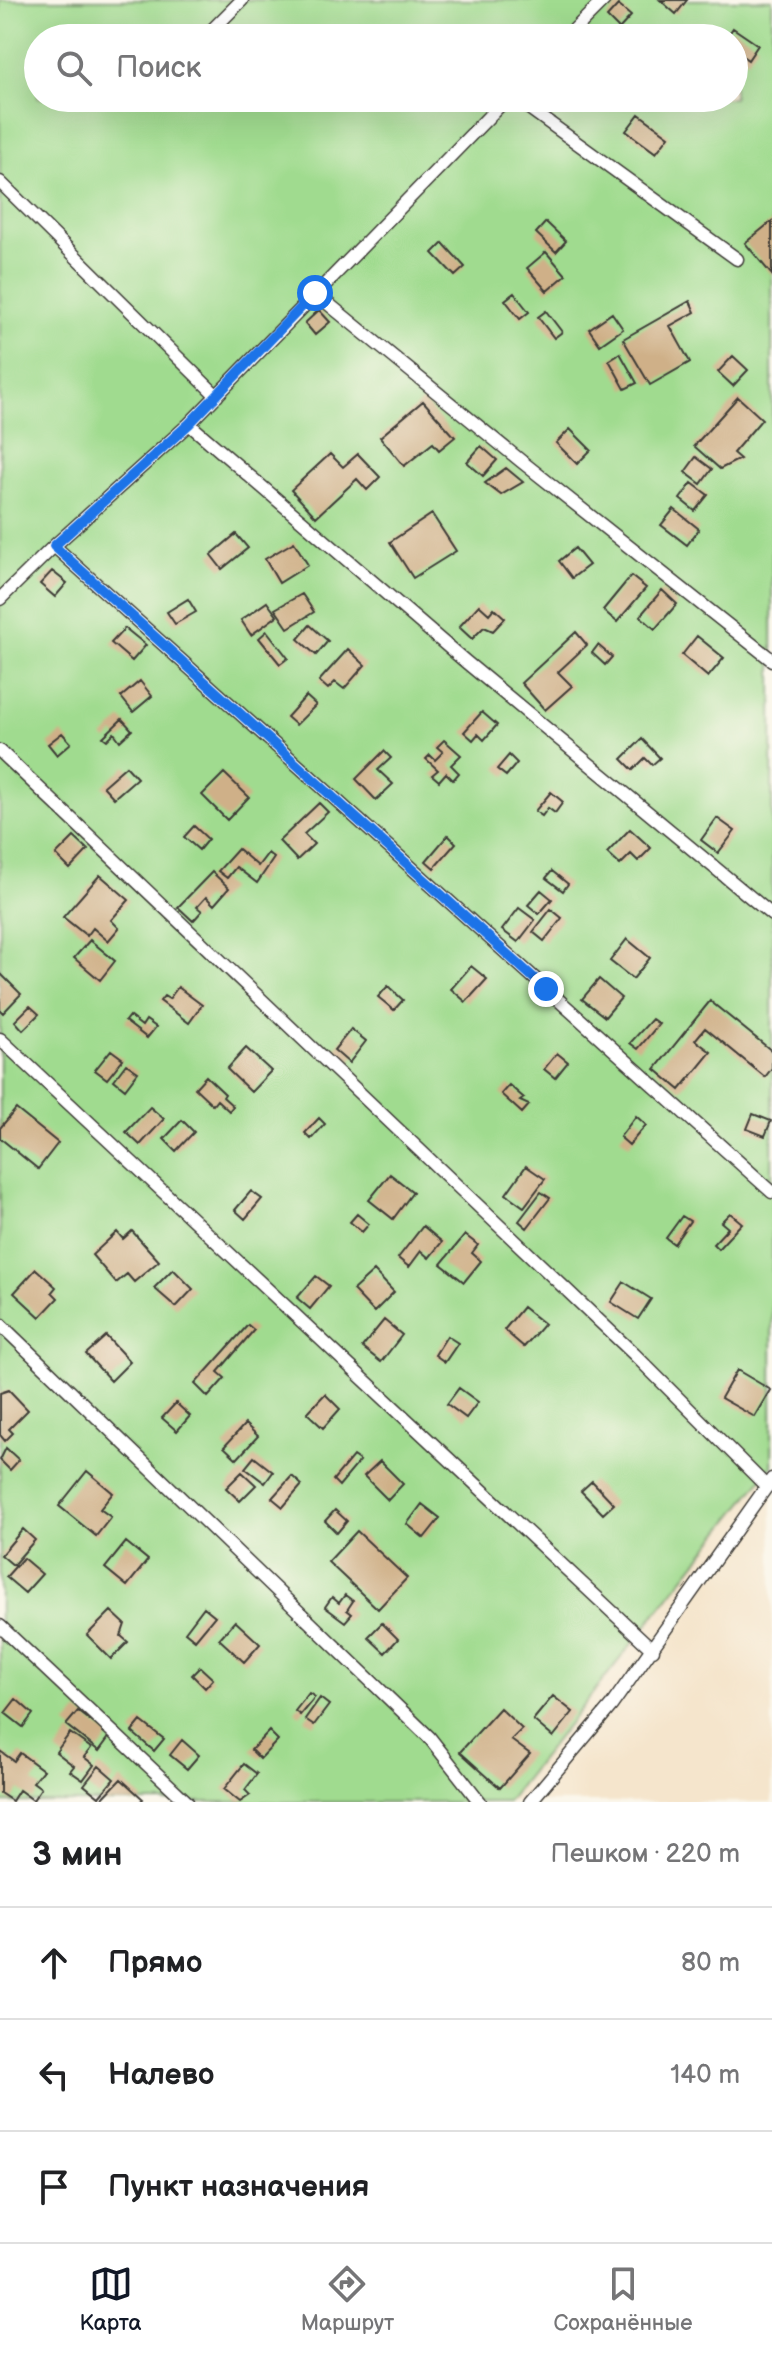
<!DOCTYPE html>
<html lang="ru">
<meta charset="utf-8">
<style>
:root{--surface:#fff;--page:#f6f6f6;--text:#202124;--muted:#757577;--line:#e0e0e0;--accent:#111827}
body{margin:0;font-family:"Balsamiq Sans",sans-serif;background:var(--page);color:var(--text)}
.stop{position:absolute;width:24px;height:24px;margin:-18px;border:6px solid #1a73e8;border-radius:50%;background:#fff}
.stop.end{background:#1a73e8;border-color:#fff;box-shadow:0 2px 8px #0008}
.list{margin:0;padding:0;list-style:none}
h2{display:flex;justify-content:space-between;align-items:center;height:104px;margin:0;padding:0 32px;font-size:34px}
h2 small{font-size:26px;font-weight:400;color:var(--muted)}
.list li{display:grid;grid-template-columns:52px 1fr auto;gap:24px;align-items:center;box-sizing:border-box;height:112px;padding:0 32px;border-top:2px solid var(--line)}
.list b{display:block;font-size:30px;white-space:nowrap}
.list em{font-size:26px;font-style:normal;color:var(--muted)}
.icon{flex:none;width:44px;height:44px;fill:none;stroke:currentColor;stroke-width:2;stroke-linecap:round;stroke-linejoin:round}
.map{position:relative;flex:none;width:772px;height:1802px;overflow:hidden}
.search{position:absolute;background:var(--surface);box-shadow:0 8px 32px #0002;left:24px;right:24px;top:24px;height:88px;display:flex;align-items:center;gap:20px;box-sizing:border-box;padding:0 28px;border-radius:44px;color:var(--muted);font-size:30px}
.sheet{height:440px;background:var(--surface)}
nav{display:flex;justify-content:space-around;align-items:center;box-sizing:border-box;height:112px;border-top:2px solid var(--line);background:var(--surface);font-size:22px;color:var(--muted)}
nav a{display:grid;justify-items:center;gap:4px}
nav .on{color:var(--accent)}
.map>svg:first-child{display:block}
.green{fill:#a0db8f;stroke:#5e7c56;stroke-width:2;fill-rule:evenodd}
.building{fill:#cfb088}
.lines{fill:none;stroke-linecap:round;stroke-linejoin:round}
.lane-casing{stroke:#3d3a36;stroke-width:15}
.lane{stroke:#fff;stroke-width:12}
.route{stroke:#1a73e8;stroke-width:10}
</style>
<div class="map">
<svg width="772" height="1802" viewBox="0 0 772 1802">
<rect width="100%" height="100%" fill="#fbf7ec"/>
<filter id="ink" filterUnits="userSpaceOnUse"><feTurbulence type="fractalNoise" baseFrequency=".0125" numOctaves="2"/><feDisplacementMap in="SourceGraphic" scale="16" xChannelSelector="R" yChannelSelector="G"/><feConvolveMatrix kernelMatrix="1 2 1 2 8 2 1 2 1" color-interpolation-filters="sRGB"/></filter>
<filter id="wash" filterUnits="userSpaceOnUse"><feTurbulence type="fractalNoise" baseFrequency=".006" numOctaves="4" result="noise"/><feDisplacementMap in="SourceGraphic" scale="32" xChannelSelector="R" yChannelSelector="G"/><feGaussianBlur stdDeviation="1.8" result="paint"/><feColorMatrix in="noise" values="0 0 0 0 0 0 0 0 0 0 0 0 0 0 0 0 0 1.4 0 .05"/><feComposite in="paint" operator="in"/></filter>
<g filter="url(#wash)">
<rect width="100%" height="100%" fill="#f5e5cc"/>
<path class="green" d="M0,0h772v1466l-265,336h-507zM38,38h696v60h-696z"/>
<g id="blocks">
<path class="building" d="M660,0h27l-11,14z
M618,5l13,11 -12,13 -12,-12z
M733,28l25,17 -10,15 -14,-10v-12h-8z
M639,114l30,22 -13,17 -30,-22z
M772,221v54l-27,-32z
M546,222l20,19 -10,11 -20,-19z
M443,243l22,24 -10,9 -22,-23z
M546,252l20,23 -19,16 -20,-23z
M514,293l15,19 -9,7 -15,-19z
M690,301l5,11 -25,14 20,36 -40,23 -27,-46z
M319,310l11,12 -15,13 -10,-12z
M546,311l16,21 -8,6 -16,-21z
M612,313l11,16 -23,16 -11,-16z
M620,353l17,30 -12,6 -16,-29z
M733,356l15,14 -15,16 -15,-14z
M738,397l24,22 -29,34 7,6 -20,10 -26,-23z
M423,401l32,36 -16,13 -6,-7 -29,23 -24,-29z
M570,429l21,21 -14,14 -21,-21z
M481,446l16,14 -14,16 -16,-14z
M330,454l13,13 15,-13 22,23 -13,13 -10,-11 -41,38 -25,-27z
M696,457l16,12 -11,15 -16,-12z
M506,468l17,14 -22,13 -16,-12z
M692,483l16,12 -13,16 -15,-12z
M674,509l25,20 -12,16 -26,-20z
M432,514l24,37 -43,27 -23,-36z
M236,534l12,14 -26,21 -11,-14z
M294,542l14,23 -29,18 -14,-24z
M575,548l14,17 -17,13 -13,-17z
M52,571l15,12 -12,14 -15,-13z
M631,576l15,12 -29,34 -14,-12z
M662,590l15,14 -22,25 -15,-13z
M302,594l12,18 -26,16 -13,-19z
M188,599l8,13 -21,12 -8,-12z
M267,602l10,14 -26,19 -10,-15z
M479,605l10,9 5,-6 11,10 -12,13 -9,-4 -12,12 -13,-12z
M310,625l18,16 -12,14 -18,-16z
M125,628l21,17 -14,16 -21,-18z
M267,631l21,27 -8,6 -21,-26z
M576,632l11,13 -29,27 14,14 -27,24 -24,-27z
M697,636l27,22 -16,19 -26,-22z
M598,645l14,12 -7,8 -13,-12z
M348,649l17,16 -21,24 -9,-7 -7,7 -9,-8z
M140,681l12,15 -19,16 -12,-15z
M306,696l10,9 -20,20 -9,-8z
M482,712l15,13 -13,15 -6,-6 -5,6 -9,-8z
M122,719l10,11 -12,11 -6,-8 -7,7 -4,-3z
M62,733l9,10 -14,12 -9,-11z
M642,739l18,19 -8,7 -7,-7 -12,12 -11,-11z
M444,740l17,15 -10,10 8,8 -6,7 -7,-7 -7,8 -7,-6 6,-5 -12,-11 4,-4 5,5 8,-8 -6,-5z
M384,751l7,7 -13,12 15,14 -17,16 -20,-21z
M509,755l8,8 -11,13 -9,-7z
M126,766l11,12 -23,20 -11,-12z
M224,773l25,24 -22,23 -25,-25z
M551,792l12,10 -8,11 -7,-5 -6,8 -7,-5z
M319,803l9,9 -24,22 10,10 -17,16 -18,-19z
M717,818l18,13 -17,22 -17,-13z
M194,826l14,13 -9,11 -15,-13z
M630,829l21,19 -13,13 -7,-7 -11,11 -13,-12z
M448,835l8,8 -22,25 -8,-7z
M74,837l14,13 -18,19 -14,-14z
M238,849l20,17 10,-13 6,5 -17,25 -21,-16 -9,11 -9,-7z
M552,871l16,13 -5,7 -17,-13z
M212,872l17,16 -15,17 -8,-8 -9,10 5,4 -9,10 -15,-14z
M100,875l29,25 -18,20 8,8 -11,13 -15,-13 -6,8 -24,-19z
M541,890l11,9 -13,15 -11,-9z
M519,908l16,12 -17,22 -16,-12z
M551,909l11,9 -18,23 -11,-9z
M627,939l23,19 -17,21 -23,-18z
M90,940l25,21 -15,19 -26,-22z
M471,966l16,13 -21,23 -15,-13z
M0,973l21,21 -18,19 -3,-3z
M599,979l22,19 -16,19 -23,-18z
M388,986l15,14 -9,10 -16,-13z
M178,987l24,18 -13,18 -29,-22 4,-5 5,3z
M710,1001l62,50v17l-7,9 -60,-49 -10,12 16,12 -31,38 -25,-21z
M30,1006l9,8 -16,16 -8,-9z
M129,1016l13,10 4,-6 10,7 -9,11 -22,-17z
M652,1019l7,5 -21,25 -8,-6z
M351,1029l15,12 -17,22 -15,-13z
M246,1048l25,23 -20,21 -24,-23z
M111,1050l12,9 -16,20 -12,-9z
M557,1053l11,9 -13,16 -11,-9z
M126,1064l12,8 -13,17 -11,-9z
M206,1076l19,18 -2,3 10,9 -4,5 -12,-11 -4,5 -18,-17z
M509,1085l15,13 -4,3 9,4 -7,8 -21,-19z
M150,1107l14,12 -24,26 -14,-13z
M16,1109l42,34 -20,26 -38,-31v-10z
M753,1114l18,7 -6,15 -18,-7z
M636,1116l10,9 -17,20 -9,-8z
M319,1118l6,6 -14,15 -6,-6z
M182,1120l12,12 -18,19 -12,-12z
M526,1166l19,13 -21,28 -18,-13z
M390,1174l23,18 -20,27 -24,-19z
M251,1191l11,8 -17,20 -10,-9z
M541,1192l9,6 -23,30 -8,-7z
M730,1213l12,10 -24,26 -5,-5 15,-16 -7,-6z
M357,1214l12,10 -7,8 -12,-10z
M682,1216l8,5 -16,23 -8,-6z
M423,1226l19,16 -13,16 -8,-7 -12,16 -11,-9z
M132,1231l27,30 -25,21 -7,-8 -11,9 -24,-28 25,-23 6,7z
M465,1235l13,10 -6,8 9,8 -17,21 -23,-18z
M36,1269l20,18 -4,5 6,6 -18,19 -26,-24z
M173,1269l20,20 -17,18 -22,-19z
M374,1271l20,21 -20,20 -21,-22z
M316,1276l13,10 -19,23 -13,-11z
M624,1282l27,17 -13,20 -27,-17z
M523,1307l21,17 -20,23 -20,-17z
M384,1320l18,15 -21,27 -19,-15z
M248,1325l6,5 -36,42 7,6 -17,19 -13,-13z
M106,1336l24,26 -19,19 -25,-27z
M447,1336l11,7 -13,19 -10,-7z
M737,1370l34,20 -16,27 -34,-19z
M459,1388l19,14 -12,16 -19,-14z
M9,1390l19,20 -19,19 4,4 -8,8 -5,-6v-42z
M325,1394l15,15 -17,19 -16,-15z
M176,1403l14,13 -13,15 -15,-13z
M245,1424l13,12 -21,23 -13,-12z
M6,1448l13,12 -9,10 -10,-10z
M353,1456l7,5 -21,25 -6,-6z
M254,1457l19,15 -8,11 -20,-15z
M380,1461l23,23 -15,16 -24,-24z
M87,1471l26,22 -13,16 11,8 -15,19 -37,-30z
M242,1472l14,13 -16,16 -14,-13z
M292,1476l10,9 -19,22 -11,-9z
M592,1481l22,23 -11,10 -22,-23z
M422,1504l18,14 -16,20 -17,-14z
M335,1510l12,11 -10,12 -12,-12z
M23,1529l12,11 -22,25 -12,-10z
M357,1531l50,47 -29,31 -50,-47z
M126,1542l22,18 -21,26 -22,-18z
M23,1558l19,16 -17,19 -19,-16z
M345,1595l8,6 -6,9 5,4 -7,8 -20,-15 7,-10 7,6z
M204,1607l11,9 -20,24 -10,-8z
M111,1611l14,13 -4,12 7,6 -17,17 -24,-24z
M235,1621l25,23 -16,18 -25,-23z
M382,1623l16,16 -13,14 -17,-16z
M200,1667l13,12 -8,9 -13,-13z
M309,1693l6,4 -15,18 -5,-4z
M553,1696l20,16 -20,25 -20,-17z
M320,1698l9,7 -15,20 -9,-6z
M16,1699l17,15 -10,13 -18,-14z
M500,1708l22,21 -11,11 19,14 -30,34 -40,-36z
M78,1711l32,25 -11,15 -33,-26z
M141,1721l23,18 -10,12 -22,-19z
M269,1731l9,9 -18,19 -9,-9z
M70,1733l21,15 -7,9 10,8 -11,15 -13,-9 4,-5 -18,-14z
M182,1740l17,15 -12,14 -17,-14z
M0,1751l14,10 6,-8 23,17 -10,12 8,6 -8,12 -14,-10 -7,11 -12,-8z
M244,1764l13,10 -12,16 5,5 -10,7 -16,-13z
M99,1766l15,13 -15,18 -15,-12z
M121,1779l22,20 -3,3h-41z"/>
</g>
</g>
<g filter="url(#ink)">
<use href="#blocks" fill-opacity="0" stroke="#3d3a36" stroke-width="2"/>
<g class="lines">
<defs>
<path id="lane" d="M204,38l38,-38
M566,38l38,-38
M515,98l222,161
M0,182l217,214
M315,293l206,168 251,199
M189,424l277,238 306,253
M54,546l718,646
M0,599l54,-53 135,-122 318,-326
M0,751l634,603 133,133
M0,1039l653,611
M0,1324l429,413 51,65
M0,1626l187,176
M530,1802l81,-96 161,-227"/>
</defs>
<use href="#lane" class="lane-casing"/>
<use href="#lane" class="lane"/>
</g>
</g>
<g class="lines" filter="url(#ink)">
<path class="route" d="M315,293l-126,131 -135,122 492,443"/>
</g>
</svg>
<div class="stop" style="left:315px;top:293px"></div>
<div class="stop end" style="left:546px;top:989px"></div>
<div class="search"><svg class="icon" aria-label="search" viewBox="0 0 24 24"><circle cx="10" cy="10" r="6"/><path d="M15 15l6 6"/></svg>Поиск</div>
</div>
<section class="sheet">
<h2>3 мин<small>Пешком · 220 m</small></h2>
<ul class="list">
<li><svg class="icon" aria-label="ahead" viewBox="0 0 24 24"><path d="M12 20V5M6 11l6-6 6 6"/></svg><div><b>Прямо</b></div><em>80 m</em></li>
<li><svg class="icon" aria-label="left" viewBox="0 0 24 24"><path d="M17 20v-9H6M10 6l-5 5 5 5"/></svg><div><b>Налево</b></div><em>140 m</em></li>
<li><svg class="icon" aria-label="arrive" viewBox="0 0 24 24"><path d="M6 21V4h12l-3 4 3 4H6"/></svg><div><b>Пункт назначения</b></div></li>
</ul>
</section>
<nav>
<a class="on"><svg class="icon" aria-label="map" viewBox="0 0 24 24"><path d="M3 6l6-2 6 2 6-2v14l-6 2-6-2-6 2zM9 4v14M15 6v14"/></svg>Карта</a>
<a><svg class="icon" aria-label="directions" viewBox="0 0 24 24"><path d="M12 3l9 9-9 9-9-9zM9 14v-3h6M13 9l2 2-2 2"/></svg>Маршрут</a>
<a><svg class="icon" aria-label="saved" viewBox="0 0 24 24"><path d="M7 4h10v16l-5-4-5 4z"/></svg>Сохранённые</a>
</nav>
